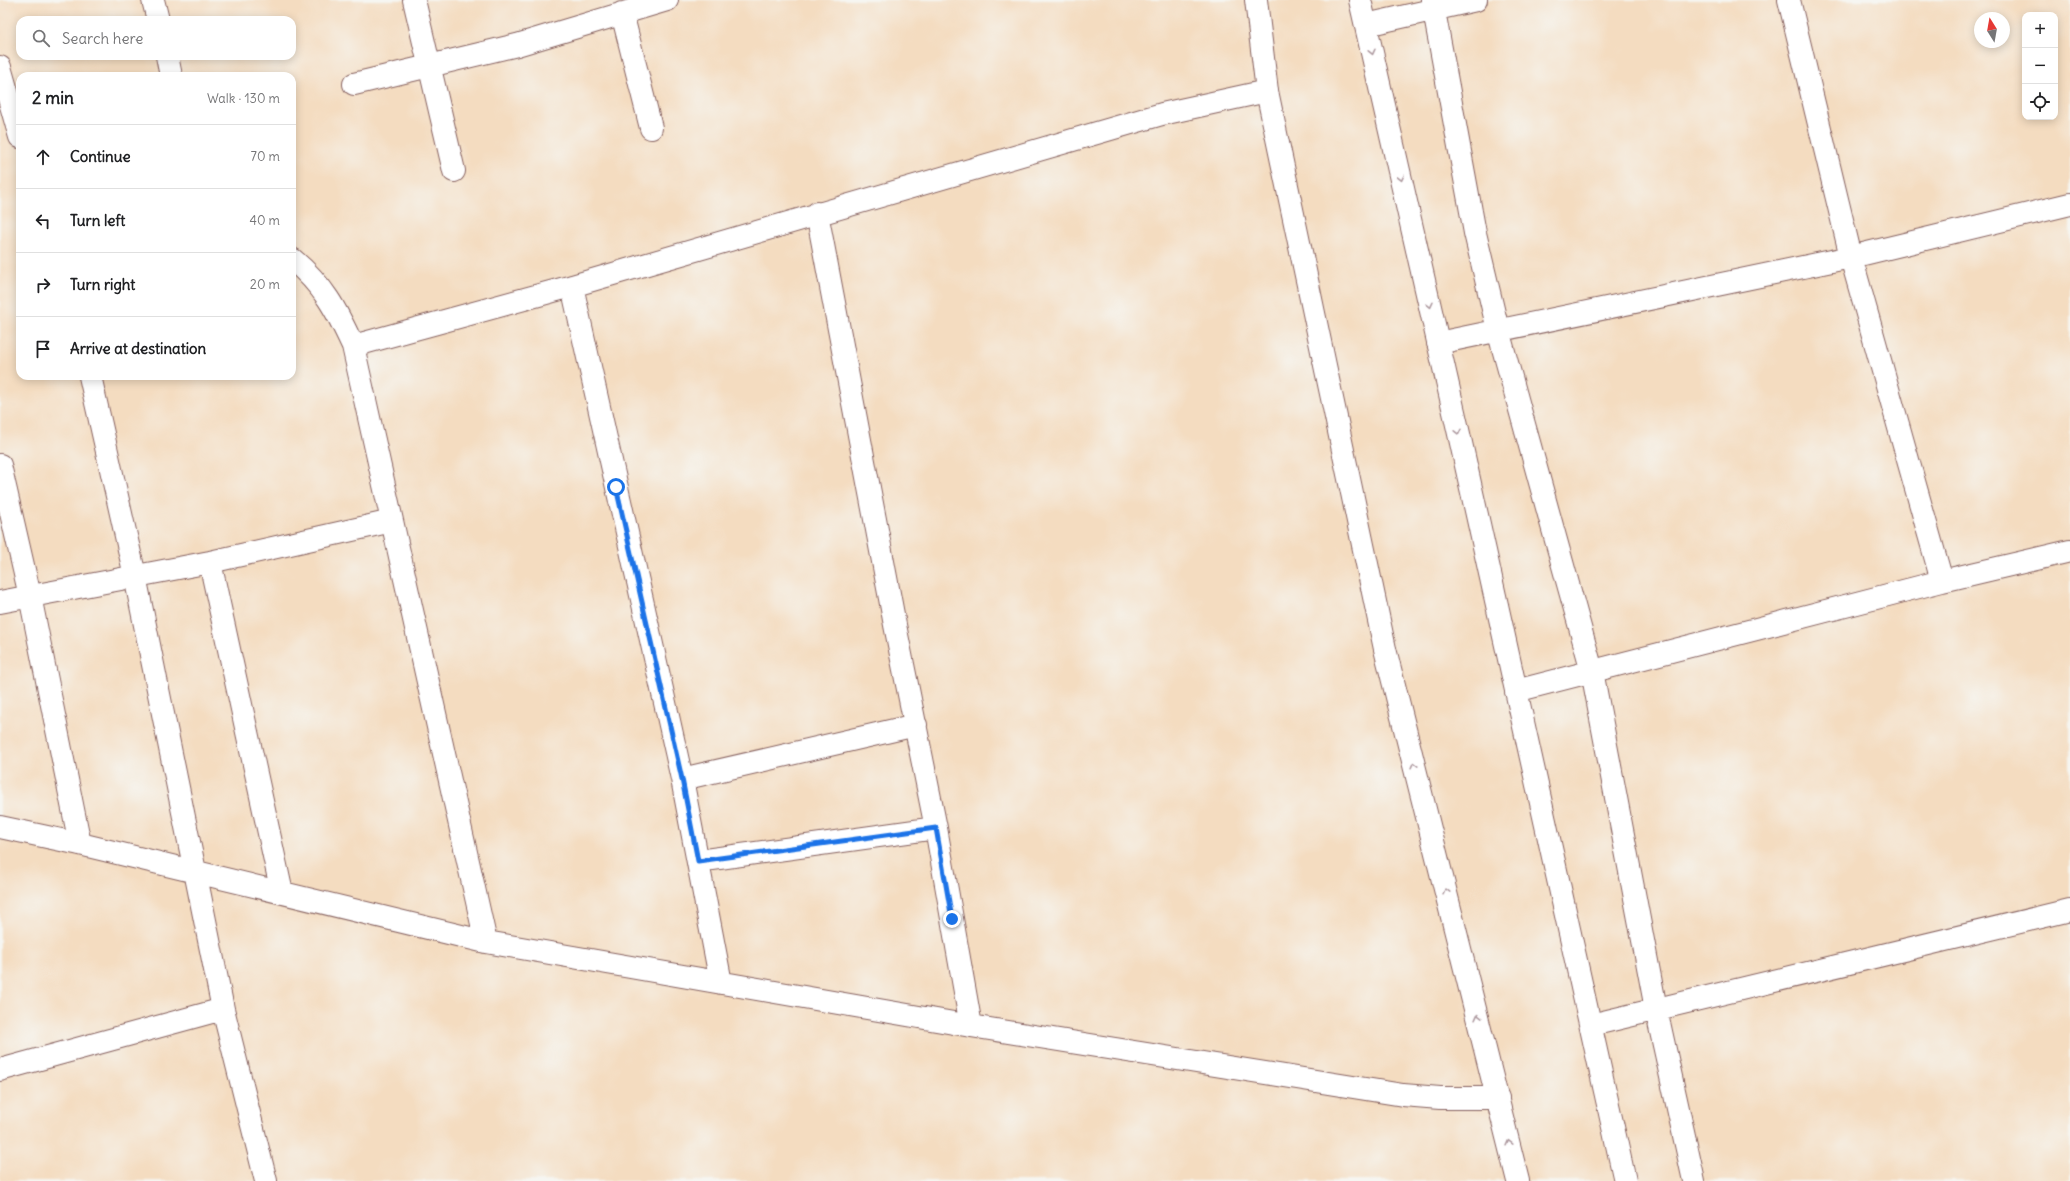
<!DOCTYPE html>
<meta charset="utf-8">
<style>
:root{--surface:#fff;--page:#f2f2f2;--text:#202124;--muted:#757577;--line:#e0e0e0}
body{margin:0;font-family:Delius,sans-serif;background:var(--page);color:var(--text)}
.controls{position:absolute;right:12px;top:12px;display:grid;overflow:hidden;border-radius:8px;box-shadow:0 2px 10px #0003}
.controls button{width:36px;height:36px;display:grid;place-items:center;padding:0;border:0;border-bottom:1px solid var(--line);background:var(--surface);color:var(--text);font:20px sans-serif}
.compass{position:absolute;left:1974px;top:12px;width:36px;height:36px;border-radius:50%;background:var(--surface);box-shadow:0 2px 10px #0003;rotate:349deg}
.stop{position:absolute;width:12px;height:12px;margin:-9px;border:3px solid #1a73e8;border-radius:50%;background:#fff}
.stop.end{background:#1a73e8;border-color:#fff;box-shadow:0 1px 4px #0008}
.list{margin:0;padding:0;list-style:none}
h2{display:flex;justify-content:space-between;align-items:center;height:52px;margin:0;padding:0 16px;font-size:17px}
h2 small{font-size:13px;font-weight:400;color:var(--muted)}
.list li{display:grid;grid-template-columns:26px 1fr auto;gap:12px;align-items:center;box-sizing:border-box;height:64px;padding:0 16px;border-top:1px solid var(--line)}
.list b{display:block;font-size:15px;white-space:nowrap}
.list em{font-size:13px;font-style:normal;color:var(--muted)}
.icon{flex:none;width:22px;height:22px;fill:none;stroke:currentColor;stroke-width:2;stroke-linecap:round;stroke-linejoin:round}
.map{position:relative;flex:none;width:2070px;height:1181px;overflow:hidden}
.search{position:absolute;background:var(--surface);box-shadow:0 2px 10px #0003;left:16px;top:16px;width:280px;height:44px;display:flex;align-items:center;gap:10px;box-sizing:border-box;padding:0 14px;border-radius:12px;color:var(--muted);font-size:15px}
.panel{position:absolute;background:var(--surface);box-shadow:0 2px 10px #0003;left:16px;top:72px;width:280px;height:308px;border-radius:12px}
.map>svg:first-child{display:block}
.lines{fill:none;stroke-linecap:round;stroke-linejoin:round}
.street-casing{stroke:#86615f;stroke-width:24}
.highway-casing{stroke:#86615f;stroke-width:24}
.street{stroke:#fff;stroke-width:22}
.highway{stroke:#fff;stroke-width:22}
.oneway{stroke:#ae9aa0}
.route{stroke:#1a73e8;stroke-width:5}
</style>
<div class="map">
<svg width="2070" height="1181" viewBox="0 0 2070 1181">
<rect width="100%" height="100%" fill="#f6f6f2"/>
<filter id="ink" filterUnits="userSpaceOnUse"><feTurbulence type="fractalNoise" baseFrequency=".025" numOctaves="2"/><feDisplacementMap in="SourceGraphic" scale="8" xChannelSelector="R" yChannelSelector="G"/><feConvolveMatrix kernelMatrix="1 2 1 2 8 2 1 2 1" color-interpolation-filters="sRGB"/></filter>
<filter id="wash" filterUnits="userSpaceOnUse"><feTurbulence type="fractalNoise" baseFrequency=".012" numOctaves="4" result="noise"/><feDisplacementMap in="SourceGraphic" scale="16" xChannelSelector="R" yChannelSelector="G"/><feGaussianBlur stdDeviation="0.9" result="paint"/><feColorMatrix in="noise" values="0 0 0 0 0 0 0 0 0 0 0 0 0 0 0 0 0 1.4 0 .05"/><feComposite in="paint" operator="in"/></filter>
<g filter="url(#wash)">
<rect width="100%" height="100%" fill="#f4dcc0"/>
</g>
<g filter="url(#ink)">
<g class="lines">
<defs>
<path id="street" d="M153,0l5,20
M414,0l40,171
M1432,0l43,233 23,97 94,341 64,338 38,172
M1789,0l62,257 91,324
M622,13l29,115
M1366,25l110,-25
M167,56l4,20
M0,67l20,70
M354,84l163,-39 150,-45
M817,213l78,412 41,203 35,198
M292,259c32,27 44,50 61,87l133,596
M572,286l110,493 39,204
M1438,343l413,-86 219,-53
M353,346l219,-60 590,-172 105,-23
M90,376l45,200 88,433 43,172
M0,465l30,131 50,248
M210,562l72,331
M0,602l210,-40 182,-41
M1516,691l426,-110 128,-30
M682,779l234,-54
M0,827l80,17 406,98 485,84 432,69 37,3h58
M698,861l238,-33
M1591,1025l479,-115
M0,1070l223,-61"/>
<path id="highway" d="M1256,0l11,91 118,558 133,532
M1360,0l97,425 168,756"/>
</defs>
<use href="#street" class="street-casing"/>
<use href="#highway" class="highway-casing"/>
<use href="#street" class="street"/>
<use href="#highway" class="highway"/>
</g>
<defs><path id="oneway-chevron" d="M-2-3.5L2.5 0L-2 3.5" fill="none" stroke-width="1.6" stroke-linecap="round" stroke-linejoin="round"/></defs>
<g class="oneway">
<use href="#oneway-chevron" transform="translate(1372 52) rotate(77)"/>
<use href="#oneway-chevron" transform="translate(1401 178) rotate(77)"/>
<use href="#oneway-chevron" transform="translate(1430 305) rotate(77)"/>
<use href="#oneway-chevron" transform="translate(1458 432) rotate(77)"/>
<use href="#oneway-chevron" transform="translate(1414 765) rotate(-104)"/>
<use href="#oneway-chevron" transform="translate(1446 891) rotate(-104)"/>
<use href="#oneway-chevron" transform="translate(1478 1017) rotate(-104)"/>
<use href="#oneway-chevron" transform="translate(1509 1143) rotate(-104)"/>
</g>
</g>
<g class="lines" filter="url(#ink)">
<path class="route" d="M616,487l66,292 16,82 238,-33 16,91"/>
</g>
</svg>
<div class="controls">
<button>+</button>
<button>−</button>
<button><svg class="icon" aria-label="locate" viewBox="0 0 24 24"><circle cx="12" cy="12" r="6"/><path d="M12 2v4M12 18v4M2 12h4M18 12h4"/></svg></button>
</div>
<svg class="compass" viewBox="-18 -18 36 36"><path d="M0-13l5 13h-10z" fill="#e53935"/><path d="M0 13l5-13h-10z" fill="#757577"/></svg>
<div class="stop" style="left:616px;top:487px"></div>
<div class="stop end" style="left:952px;top:919px"></div>
<div class="search"><svg class="icon" aria-label="search" viewBox="0 0 24 24"><circle cx="10" cy="10" r="6"/><path d="M15 15l6 6"/></svg>Search here</div>
<section class="panel">
<h2>2 min<small>Walk · 130 m</small></h2>
<ul class="list">
<li><svg class="icon" aria-label="ahead" viewBox="0 0 24 24"><path d="M12 20V5M6 11l6-6 6 6"/></svg><div><b>Continue</b></div><em>70 m</em></li>
<li><svg class="icon" aria-label="left" viewBox="0 0 24 24"><path d="M17 20v-9H6M10 6l-5 5 5 5"/></svg><div><b>Turn left</b></div><em>40 m</em></li>
<li><svg class="icon" aria-label="right" viewBox="0 0 24 24"><path d="M7 20v-9h11M14 6l5 5-5 5"/></svg><div><b>Turn right</b></div><em>20 m</em></li>
<li><svg class="icon" aria-label="arrive" viewBox="0 0 24 24"><path d="M6 21V4h12l-3 4 3 4H6"/></svg><div><b>Arrive at destination</b></div></li>
</ul>
</section>
</div>
